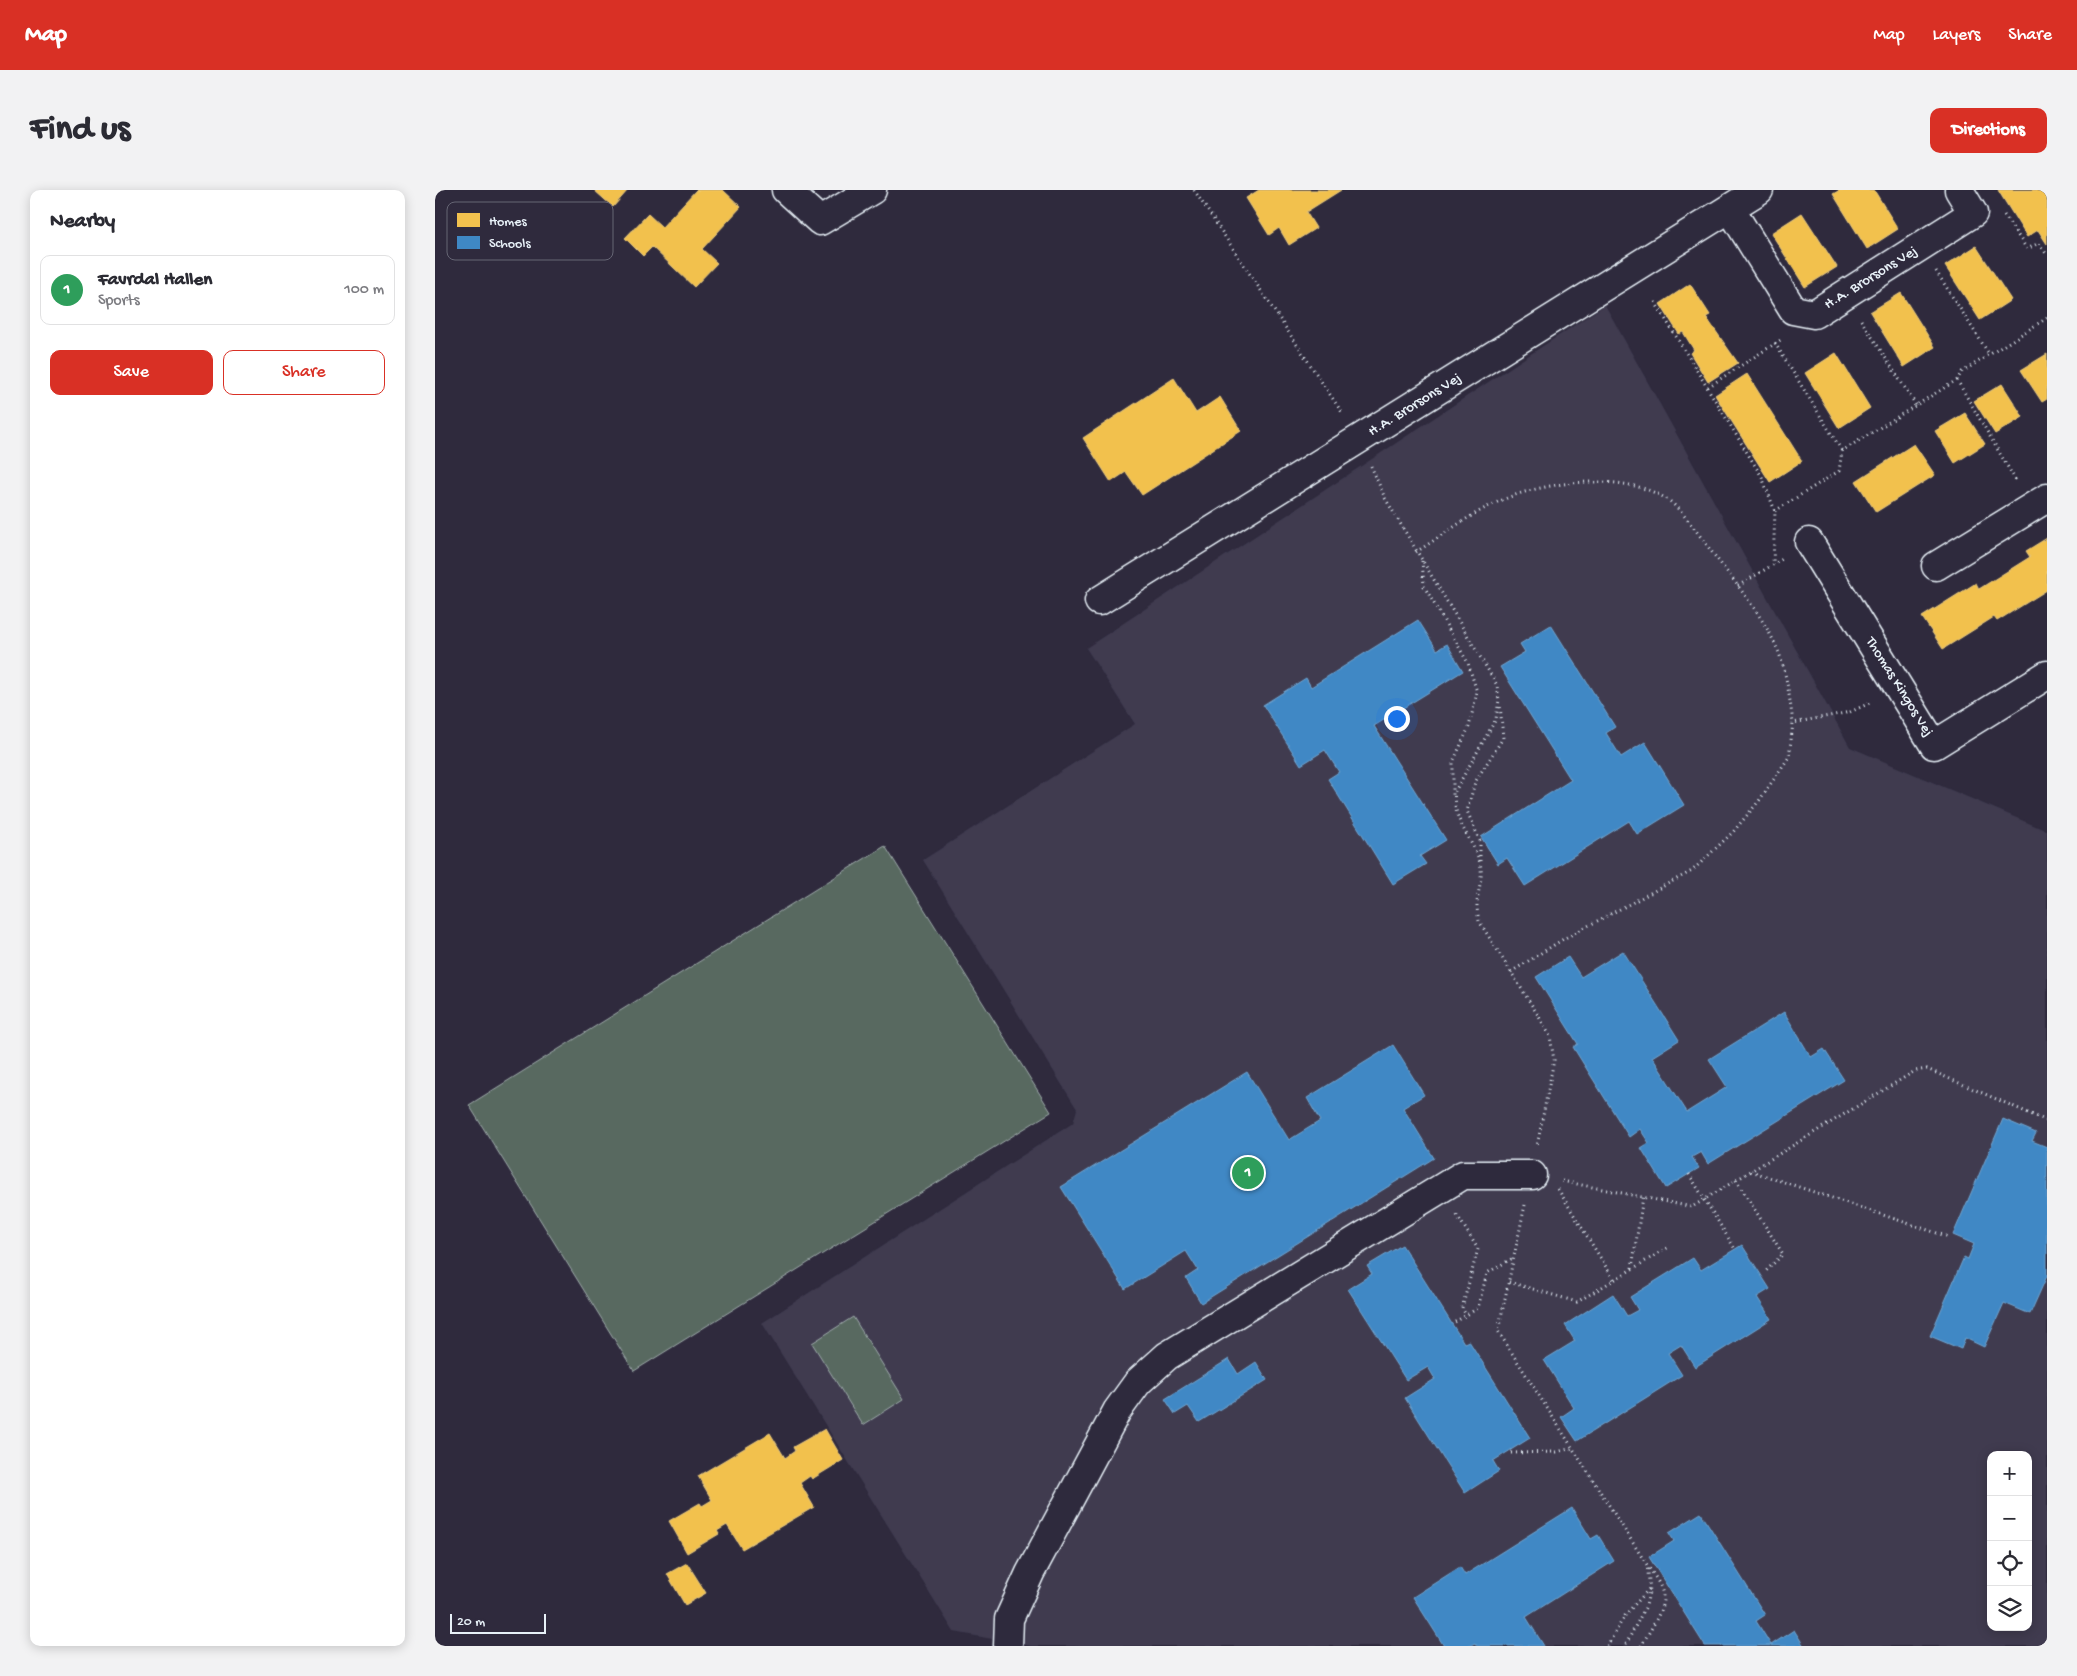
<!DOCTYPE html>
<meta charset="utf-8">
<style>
:root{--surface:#fff;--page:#f2f2f3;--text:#2b2b33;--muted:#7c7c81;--line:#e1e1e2;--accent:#d93025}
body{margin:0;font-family:"Gochi Hand",sans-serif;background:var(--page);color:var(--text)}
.controls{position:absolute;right:15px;bottom:15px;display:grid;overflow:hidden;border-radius:10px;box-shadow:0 2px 12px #0003}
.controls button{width:45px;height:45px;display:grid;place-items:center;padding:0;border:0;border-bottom:1px solid var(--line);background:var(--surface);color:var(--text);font:25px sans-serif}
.scale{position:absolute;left:15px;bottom:12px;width:96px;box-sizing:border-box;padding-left:5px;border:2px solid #e8f1f8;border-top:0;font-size:14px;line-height:18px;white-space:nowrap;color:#e8f1f8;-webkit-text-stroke:4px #2f2a3d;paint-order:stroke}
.you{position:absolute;left:961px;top:528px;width:18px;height:18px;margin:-12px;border:4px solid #fff;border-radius:50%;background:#1a73e8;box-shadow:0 0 0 8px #1a73e833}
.badge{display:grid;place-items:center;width:32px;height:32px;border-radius:50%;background:var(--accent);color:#fff;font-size:16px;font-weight:700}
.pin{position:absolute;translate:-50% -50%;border:2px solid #fff;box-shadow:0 1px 5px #0006}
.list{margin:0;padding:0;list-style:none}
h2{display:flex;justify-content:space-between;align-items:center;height:65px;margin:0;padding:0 20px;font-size:21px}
h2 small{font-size:16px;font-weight:400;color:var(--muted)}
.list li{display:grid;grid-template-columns:32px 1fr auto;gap:15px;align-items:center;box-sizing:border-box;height:70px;margin:0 10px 10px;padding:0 10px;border:1px solid var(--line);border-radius:10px}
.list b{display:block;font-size:19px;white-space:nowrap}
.list p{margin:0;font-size:16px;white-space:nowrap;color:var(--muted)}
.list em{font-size:16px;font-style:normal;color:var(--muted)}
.actions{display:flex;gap:10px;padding:15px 20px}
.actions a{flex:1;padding:11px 0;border:1px solid var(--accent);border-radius:10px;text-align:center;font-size:18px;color:var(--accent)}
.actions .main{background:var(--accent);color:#fff}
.icon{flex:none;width:28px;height:28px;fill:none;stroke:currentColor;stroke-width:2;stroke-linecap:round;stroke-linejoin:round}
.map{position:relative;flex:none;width:1612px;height:1456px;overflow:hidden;border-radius:10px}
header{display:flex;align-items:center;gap:30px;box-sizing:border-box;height:70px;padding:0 25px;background:var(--accent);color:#fff}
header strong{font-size:24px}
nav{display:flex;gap:28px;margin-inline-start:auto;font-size:18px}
.intro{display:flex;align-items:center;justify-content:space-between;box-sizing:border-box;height:120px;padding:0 30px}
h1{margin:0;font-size:35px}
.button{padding:12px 22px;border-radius:10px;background:var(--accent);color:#fff;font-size:18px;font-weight:700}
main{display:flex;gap:30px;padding:0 30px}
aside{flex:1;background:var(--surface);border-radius:10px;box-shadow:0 2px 12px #0003}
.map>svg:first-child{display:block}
.built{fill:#3f3b50;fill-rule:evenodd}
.green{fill:#586961;stroke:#a0adac}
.homes{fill:#f2c14e;stroke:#efcf81}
.schools{fill:#3f88c5;stroke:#72a8d4}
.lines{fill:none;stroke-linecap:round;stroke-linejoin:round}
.minor-casing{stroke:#e8f1f8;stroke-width:31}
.path{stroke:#e8f1f8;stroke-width:3;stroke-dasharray:1 4;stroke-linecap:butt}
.minor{stroke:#2f2a3d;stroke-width:28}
.path-bridge{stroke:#e8f1f8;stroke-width:3;stroke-dasharray:1 4;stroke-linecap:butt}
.labels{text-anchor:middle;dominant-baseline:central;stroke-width:5;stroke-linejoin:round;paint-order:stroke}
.street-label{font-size:15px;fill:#e8f1f8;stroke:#2f2a3d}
.key{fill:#2f2a3d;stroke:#666675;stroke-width:1}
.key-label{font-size:14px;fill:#e8f1f8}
</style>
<header>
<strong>Map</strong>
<nav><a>Map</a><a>Layers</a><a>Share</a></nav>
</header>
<div class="intro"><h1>Find us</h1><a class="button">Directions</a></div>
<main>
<aside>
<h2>Nearby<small></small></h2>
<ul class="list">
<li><span class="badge" style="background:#2e9e5b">1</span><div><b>Favrdal Hallen</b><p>Sports</p></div><em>100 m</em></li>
</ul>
<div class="actions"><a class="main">Save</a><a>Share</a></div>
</aside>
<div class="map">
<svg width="1612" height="1456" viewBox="0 0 1612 1456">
<rect width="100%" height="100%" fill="#2f2a3d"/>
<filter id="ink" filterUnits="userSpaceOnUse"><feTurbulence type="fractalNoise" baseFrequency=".02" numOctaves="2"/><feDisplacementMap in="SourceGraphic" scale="10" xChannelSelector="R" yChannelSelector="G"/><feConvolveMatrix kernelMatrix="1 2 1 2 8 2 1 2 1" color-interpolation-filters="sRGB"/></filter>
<g filter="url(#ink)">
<path class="built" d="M1170,115l245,442 197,84v815h-1016l-77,-14 -192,-309 311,-200 4,-14 -154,-249 212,-136 -49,-76zM1556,1265h37v172h-37z"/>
<path class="green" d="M450,656l166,266 -417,259 -165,-266z
M418,1127l51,82 -41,26 -51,-82z"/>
<path class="homes" d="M159,0h34l-15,17z
M261,0h27l18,17 -39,42 15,14 -23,24 -42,-40 -9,9 -18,-18 23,-24 14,13z
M824,0h82l-35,22 10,16 -27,17 -10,-17 -10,7 -23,-37z
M1405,0h34l24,39 -31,20 -34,-55z
M1563,0h46l3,5v49l-9,-14 -11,7z
M1367,23l35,54 -32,20 -34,-54z
M1541,56l35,54 -31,20 -35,-54z
M1255,94l20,31 -4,2 32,46 -30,19 -18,-29 4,-3 -11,-18 -4,2 -19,-30z
M1466,103l34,54 -31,20 -34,-55z
M1401,163l34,55 -31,20 -34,-55z
M1612,164v45l-5,3 -21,-32z
M1312,184l55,87 -32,21 -55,-87z
M739,188l22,35 24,-16 21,34 -99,64 -16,-23 -15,10 -28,-44z
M1567,194l21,33 -28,17 -21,-33z
M1530,223l20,31 -30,19 -20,-32z
M1479,254l21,31 -59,37 -20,-31z
M1612,348v52l-50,31 -3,-4 -51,32 -21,-32 54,-34 3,6 51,-32 -4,-6z
M390,1239l18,31 -31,19 -2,-3 -10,7 14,24 -72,42 -15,-24 -10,6 2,3 -32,19 -18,-32 31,-18 2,3 10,-6 -14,-24 72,-43 15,25 10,-7 -2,-4z
M252,1373l19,30 -21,12 -18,-31z"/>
<path class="schools" d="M983,430l19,30 10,-6 16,27 -89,55 72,114 -26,16 6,8 -33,20 -65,-105 11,-7 -14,-22 -24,15 -38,-60 43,-27 5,9z
M1116,435l64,102 -9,6 15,24 24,-15 39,63 -47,29 -8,-13 -104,65 -18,-28 -9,6 -17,-27 90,-57 -71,-113 25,-15 -5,-8z
M1188,761l56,89 -27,17 35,55 40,-25 -18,-28 75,-47 27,45 13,-8 20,31 -136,84 -7,-12 -9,5 7,11 -33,20 -25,-40 8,-5 -9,-14 -11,8 -56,-90 5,-3 -42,-67 32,-20 13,20z
M958,855l31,50 -21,13 31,50 -233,145 -15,-25 12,-8 -12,-19 -61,38 -64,-102 186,-115 42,68 31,-19 -13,-23z
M1568,929l33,14 -4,8 15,6v129l-17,38 -26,-11 -20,44 -19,-9 -4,11 -31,-13 34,-79 4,2 6,-15 -21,-9z
M967,1055l62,98 5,-2 61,97 -37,23 6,10 -34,22 -60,-95 30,-19 -7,-12 -22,13 -58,-91 24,-15 -5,-8z
M1307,1055l28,44 -13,8 14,22 -76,48 -14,-22 -13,8 14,22 -105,66 -16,-24 13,-9 -30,-48 31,-19 -10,-16 48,-31 14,22 11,-6 -8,-13 63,-39 8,12z
M794,1169l9,15 18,-12 11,18 -68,42 -11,-16 -13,8 -10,-15z
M1137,1318l19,31 7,-4 16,26 -88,56 18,29h-67l-2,-3 -6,3h-25l-31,-49 47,-30 5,8z
M1266,1323l64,102 -9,6 15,24 23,-15 10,16h-99l-56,-89 25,-16 -5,-8z"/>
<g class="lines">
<defs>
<path id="minor" d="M351,0l34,31 52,-31
M1295,18l63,102 21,4 159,-101 -14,-23
M1374,352l125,203 113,-70
M1501,376l111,-68
M664,411l660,-411
M573,1456l1,-27 21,-46 87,-162 21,-29 29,-26 296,-181h69"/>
</defs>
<use href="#minor" class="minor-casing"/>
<path class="path" d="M759,0l149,224
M1569,25l23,34 12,-6 8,12
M1501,81l53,83
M1220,112l107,175 13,34 -2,54
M1426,130l55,85
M1340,153l67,108
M1522,190l59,101
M1273,197l74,-48
M936,276l14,32 112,187 2,15 -3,19 -41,72c-4,28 17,46 25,72 4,15 -3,28 -3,42 0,5 1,11 2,16l59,94 12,21 4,24 -17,86
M1340,321l64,-40 3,-20 115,-71 5,-8 85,-54
M981,362c27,-17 54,-38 84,-51 44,-20 126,-30 168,-1 16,11 40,48 53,64 21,27 45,57 58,89 8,23 11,47 14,70
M987,371l2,25 44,77 9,29 -8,35 -16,35v33
M1303,396l46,-28
M1045,671v-20l-13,-30 8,-29 28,-44 -3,-34
M1076,782l54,-34 127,-67 41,-39 26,-31 30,-44 4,-34 57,-11 22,-10
M1316,981l198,66
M1301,990l47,74 -17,17
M1127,991l130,26 223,-136 12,-2 120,52
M1123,999l56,91
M1090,1015l-27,126 149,234 3,23 -4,18 -21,40
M1022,1025l21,34 -16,59 4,7
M1197,1078l11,-71
M1074,1092l68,20 92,-55
M1020,1132l23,-14 9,-35 26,-15
M1076,1263l45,-1 17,-4
M1172,1456l19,-32 23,-25
M1206,1456c7,-12 21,-33 22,-46 1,-12 -8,-23 -14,-32"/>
<use href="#minor" class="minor"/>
<path class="path-bridge" d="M1254,984l46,75"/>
</g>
</g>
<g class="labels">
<g class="street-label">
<text transform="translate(1436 88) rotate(-32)">H.A. Brorsons Vej</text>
<text transform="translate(980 215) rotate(-32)">H.A. Brorsons Vej</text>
<text transform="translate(1464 497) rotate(58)">Thomas Kingos Vej</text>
</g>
</g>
<rect x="12" y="12" width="166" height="58" rx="8" class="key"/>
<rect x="22" y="23" width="23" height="14" fill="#f2c14e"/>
<rect x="22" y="46" width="23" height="13" fill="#3f88c5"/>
<g class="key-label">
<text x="54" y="35">Homes</text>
<text x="54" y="57">Schools</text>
</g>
</svg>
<div class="controls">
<button>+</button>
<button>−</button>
<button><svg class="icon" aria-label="locate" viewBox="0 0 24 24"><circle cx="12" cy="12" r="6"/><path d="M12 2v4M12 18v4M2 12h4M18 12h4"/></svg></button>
<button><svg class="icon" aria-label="layers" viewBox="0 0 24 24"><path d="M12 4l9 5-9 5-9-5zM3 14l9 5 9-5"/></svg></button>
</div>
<div class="scale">20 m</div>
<div class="you"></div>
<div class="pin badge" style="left:813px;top:983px;background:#2e9e5b">1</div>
</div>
</main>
